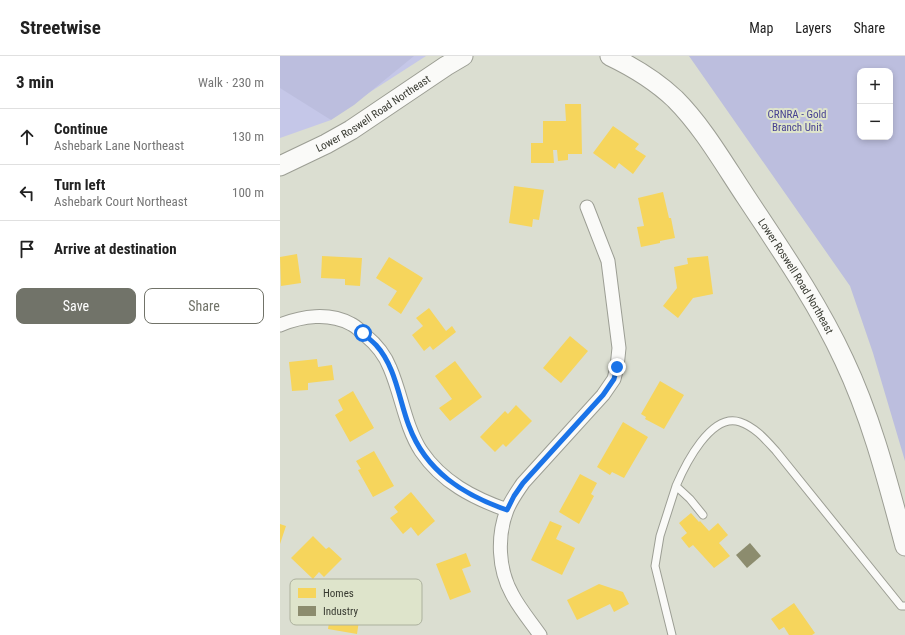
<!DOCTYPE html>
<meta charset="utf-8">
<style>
:root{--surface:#fff;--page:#f6f6f6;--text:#222;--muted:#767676;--line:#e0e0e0;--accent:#717369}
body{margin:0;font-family:"Roboto Condensed",sans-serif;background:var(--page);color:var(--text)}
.controls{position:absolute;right:12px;top:12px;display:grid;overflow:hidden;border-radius:8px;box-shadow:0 2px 6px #0003}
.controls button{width:36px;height:36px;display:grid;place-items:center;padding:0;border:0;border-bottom:1px solid var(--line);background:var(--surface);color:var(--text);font:20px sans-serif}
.stop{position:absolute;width:12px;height:12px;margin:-9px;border:3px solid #1a73e8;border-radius:50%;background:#fff}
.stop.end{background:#1a73e8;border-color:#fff;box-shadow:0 1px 4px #0008}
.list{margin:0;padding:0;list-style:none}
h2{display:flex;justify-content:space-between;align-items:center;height:52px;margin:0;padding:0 16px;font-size:17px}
h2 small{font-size:13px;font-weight:400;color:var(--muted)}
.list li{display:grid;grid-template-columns:26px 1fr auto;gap:12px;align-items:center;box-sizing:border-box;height:56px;padding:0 16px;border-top:1px solid var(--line)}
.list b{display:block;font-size:15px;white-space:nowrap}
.list p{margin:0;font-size:13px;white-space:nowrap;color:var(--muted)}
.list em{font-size:13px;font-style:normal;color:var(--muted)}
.actions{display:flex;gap:8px;padding:12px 16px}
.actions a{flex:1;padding:9px 0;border:1px solid var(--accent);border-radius:8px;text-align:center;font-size:14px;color:var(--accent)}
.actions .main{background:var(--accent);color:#fff}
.icon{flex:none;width:22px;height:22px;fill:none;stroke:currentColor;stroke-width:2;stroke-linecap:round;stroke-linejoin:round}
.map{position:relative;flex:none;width:625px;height:579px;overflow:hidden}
header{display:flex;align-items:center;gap:24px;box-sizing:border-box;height:56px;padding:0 20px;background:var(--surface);border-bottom:1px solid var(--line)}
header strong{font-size:19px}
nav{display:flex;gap:22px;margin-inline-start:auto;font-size:14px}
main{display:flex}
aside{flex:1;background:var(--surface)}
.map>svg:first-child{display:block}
.green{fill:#c5c7e8}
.forest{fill:#bcbede;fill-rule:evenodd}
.homes{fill:#f6d55c}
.industry{fill:#8c8c6e}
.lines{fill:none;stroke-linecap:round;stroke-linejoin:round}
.lane-casing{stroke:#9c9e94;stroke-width:9}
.street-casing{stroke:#9c9e94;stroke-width:15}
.secondary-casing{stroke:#9c9e94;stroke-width:21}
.lane{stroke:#fafaf8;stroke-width:7}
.street{stroke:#fafaf8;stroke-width:13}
.secondary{stroke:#fafaf8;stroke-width:19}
.route{stroke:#1a73e8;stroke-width:5}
.labels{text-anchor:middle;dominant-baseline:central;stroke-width:4;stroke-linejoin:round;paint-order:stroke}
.street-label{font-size:11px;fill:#383a31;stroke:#dee4cb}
.park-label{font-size:11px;fill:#474192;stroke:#dee4cb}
.key{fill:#dee4cb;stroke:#acb19d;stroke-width:1}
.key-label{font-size:11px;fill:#383a31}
</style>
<header>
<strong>Streetwise</strong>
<nav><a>Map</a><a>Layers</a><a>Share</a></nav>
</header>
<main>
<aside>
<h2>3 min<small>Walk · 230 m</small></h2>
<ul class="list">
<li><svg class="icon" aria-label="ahead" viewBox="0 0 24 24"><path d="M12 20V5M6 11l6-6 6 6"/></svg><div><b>Continue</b><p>Ashebark Lane Northeast</p></div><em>130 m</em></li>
<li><svg class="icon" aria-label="left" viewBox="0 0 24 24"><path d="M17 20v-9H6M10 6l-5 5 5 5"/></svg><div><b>Turn left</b><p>Ashebark Court Northeast</p></div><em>100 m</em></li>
<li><svg class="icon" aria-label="arrive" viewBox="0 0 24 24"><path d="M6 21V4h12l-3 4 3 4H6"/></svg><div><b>Arrive at destination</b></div></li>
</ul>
<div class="actions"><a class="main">Save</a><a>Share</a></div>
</aside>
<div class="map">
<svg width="625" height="579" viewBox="0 0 625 579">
<rect width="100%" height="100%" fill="#dbded1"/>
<path class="green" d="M0,0h146l-87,56 -11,5 3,3 -51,18z"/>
<path class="forest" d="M0,0h134l-60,49 -23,15 -51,-32z
M409,0h216v405l-32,-108 -23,-67zM580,15h30v66h-30z"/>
<path class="homes" d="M285,48h16l1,50h-14v6l-10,1 -1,-11h-4l1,13h-23v-20h12v-22h23z
M333,70l26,18 -4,5 11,7 -13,18 -14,-11 -4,6 -22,-16z
M234,130l30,4 -5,30 -6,-1 -1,8 -23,-4z
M383,136l6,26h2l4,20 -15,3v2l-19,4 -4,-20 7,-1 -6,-28z
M17,198l4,29 -20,3 -1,-29z
M42,200l40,2 -2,28 -15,-1v-6l-24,-1z
M428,200l5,38 -20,4 -15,20 -15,-12 14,-18 -3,-21 14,-3 -1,-6z
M109,201l34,21 -22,36 -13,-9 9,-14 -21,-13z
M149,252l17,23 6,-5 4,6 -23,18 -3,-4 -6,5 -12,-16 11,-9 -7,-8z
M290,280l18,15 -27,32 -18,-15z
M37,303l1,8 14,-2 2,15 -26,3v7l-16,1 -3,-29z
M175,305l27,36 -32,24 -11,-13 13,-9 -17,-23z
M380,325l24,14 -20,34 -19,-10 1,-2 -5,-3z
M73,335l21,37 -24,14 -15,-27 8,-5 -5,-10z
M236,349l16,16 -26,26 -3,-3 -8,8 -15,-15 25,-26 3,3z
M343,366l25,15 -24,41 -12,-6 -2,3 -13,-8z
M94,395l20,35 -21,11 -15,-27 3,-1 -5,-8z
M300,418l17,9 -6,11 3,2 -15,28 -20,-12z
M131,436l24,29 -17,15 -7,-9 -8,7 -13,-16 8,-6 -4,-5z
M411,457l8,9 1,-1 9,10 9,-8 10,12 -9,8 11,13 -16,12 -21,-23 -4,3 -8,-10 6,-5 -8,-10z
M270,465l12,5 -6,13 19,9 -13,27 -31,-15z
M0,468l6,2 -6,18z
M33,480l13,13 3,-2 13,12 -18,18 -5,-5 -6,7 -22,-21z
M186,497l5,13 -9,3 9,23 -21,8 -14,-36z
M319,528l24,8 6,12 -15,8 -4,-8 -33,16 -10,-20z
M53,541l29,4 -5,33 -29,-5z
M514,547l21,30 -3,2h-23l-5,-8 -5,3 -8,-11z"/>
<path class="industry" d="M470,487l11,13 -14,12 -11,-13z"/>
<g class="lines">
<defs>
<path id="lane" d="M423,459l-13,-16 -14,-13c9,-21 35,-74 64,-64 15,5 26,18 36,29l125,155h4
M392,579l-17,-69 5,-30 16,-50"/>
<path id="street" d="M0,269c22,-9 49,-13 71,-1 5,2 9,7 14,11 11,9 20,20 25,33 12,28 15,58 31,83 21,31 52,47 86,59
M260,579c-9,-13 -21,-27 -28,-41 -14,-25 -15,-58 -5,-84 4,-10 10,-18 16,-27l80,-88 11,-16 3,-12 2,-19 -11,-87 -21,-54"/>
<g id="secondary">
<path id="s1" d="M330,0c23,11 46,25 65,43 28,28 49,65 71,98 35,53 71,105 98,163 28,59 44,123 61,186"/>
<path id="s2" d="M0,110l46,-22 25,-14 95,-64 17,-10"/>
</g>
</defs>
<use href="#lane" class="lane-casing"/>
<use href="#street" class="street-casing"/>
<use href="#secondary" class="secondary-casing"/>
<use href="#lane" class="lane"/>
<use href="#street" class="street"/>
<use href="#secondary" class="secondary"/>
</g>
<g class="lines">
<path class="route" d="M83,277c4,4 9,8 13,12 20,22 23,55 33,81 17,46 55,69 98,84l7,-14 9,-13 80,-88 11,-16 3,-12"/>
</g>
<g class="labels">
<g class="street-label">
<text stroke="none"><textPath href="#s2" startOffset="107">Lower Roswell Road Northeast</textPath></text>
<text stroke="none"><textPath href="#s1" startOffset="293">Lower Roswell Road Northeast</textPath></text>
</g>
<g class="park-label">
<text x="517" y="58">CRNRA - Gold<tspan x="517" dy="13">Branch Unit</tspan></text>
</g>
</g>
<rect x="10" y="523" width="132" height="46" rx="6" class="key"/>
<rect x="18" y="532" width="18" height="10" fill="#f6d55c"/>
<rect x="18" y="550" width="18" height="10" fill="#8c8c6e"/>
<g class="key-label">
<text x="43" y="541">Homes</text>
<text x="43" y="559">Industry</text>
</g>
</svg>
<div class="controls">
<button>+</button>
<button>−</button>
</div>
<div class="stop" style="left:83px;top:277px"></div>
<div class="stop end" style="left:337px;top:311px"></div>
</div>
</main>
